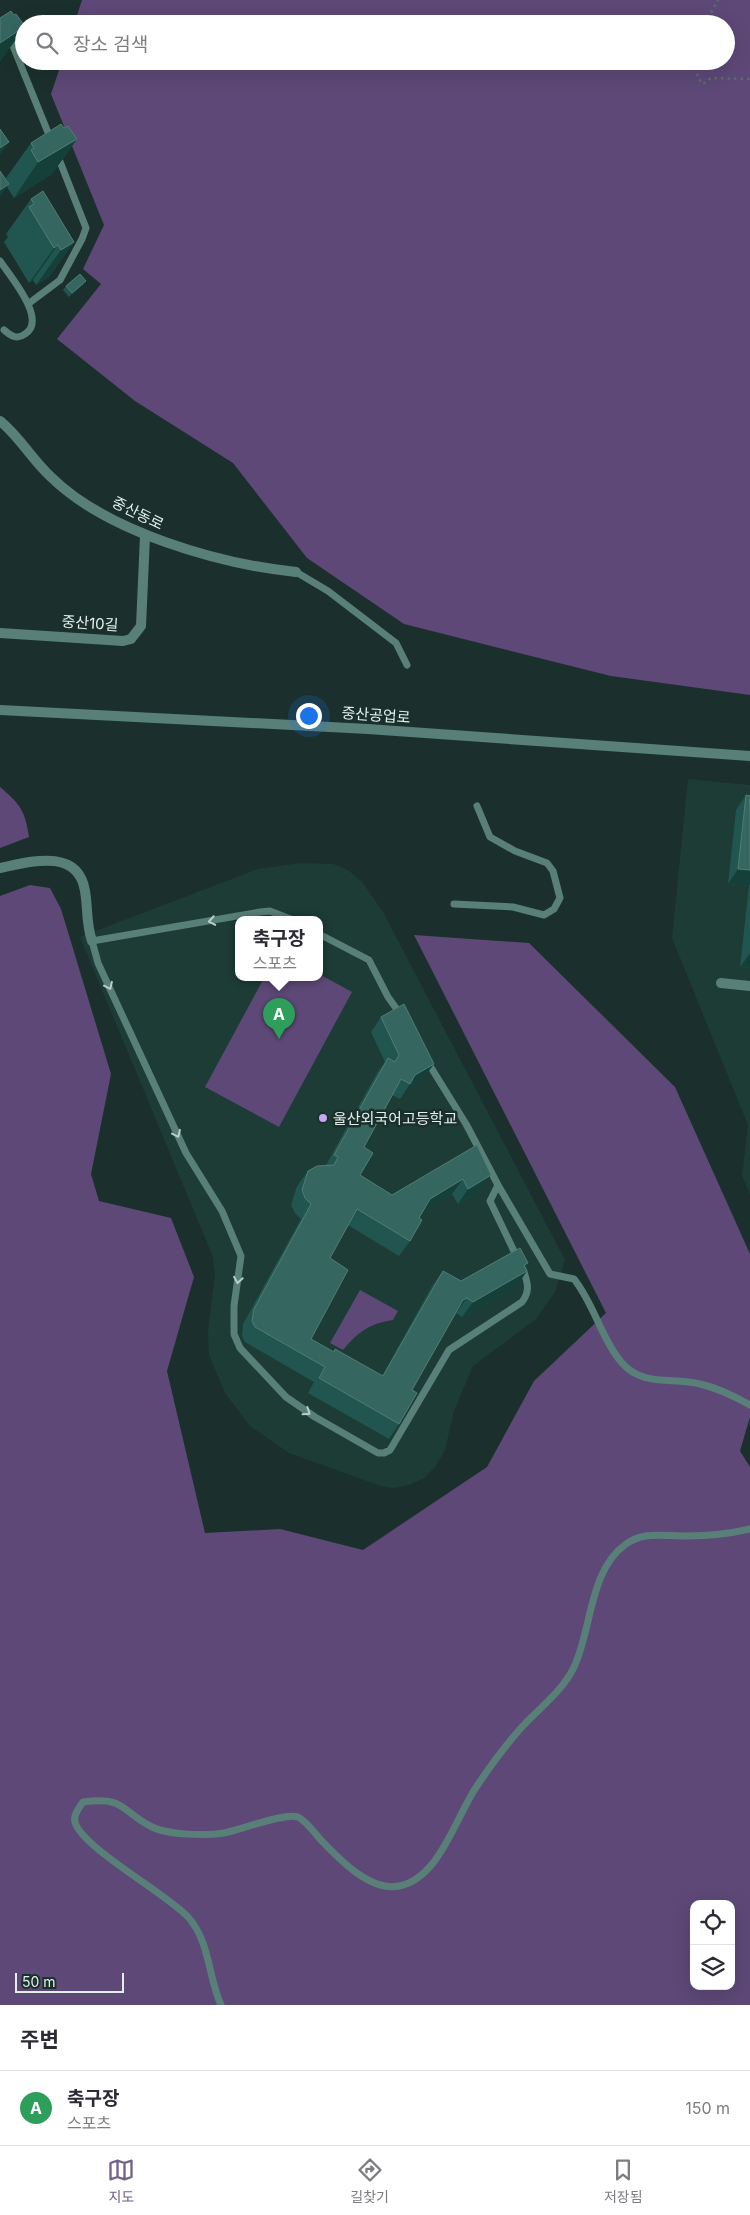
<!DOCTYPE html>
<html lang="ko">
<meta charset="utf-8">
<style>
:root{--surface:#fff;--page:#f7f7f7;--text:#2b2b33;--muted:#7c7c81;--line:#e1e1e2;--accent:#716288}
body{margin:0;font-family:Inter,"Noto Sans KR",sans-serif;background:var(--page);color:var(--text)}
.controls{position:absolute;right:15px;bottom:15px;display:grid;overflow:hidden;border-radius:10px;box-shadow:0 5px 20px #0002}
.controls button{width:45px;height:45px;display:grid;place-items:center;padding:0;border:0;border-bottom:1px solid var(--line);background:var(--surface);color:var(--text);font:25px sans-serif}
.scale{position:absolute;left:15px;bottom:12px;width:109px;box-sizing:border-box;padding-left:5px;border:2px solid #e2efec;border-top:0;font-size:14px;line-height:18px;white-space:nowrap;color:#e2efec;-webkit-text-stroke:4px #1b302c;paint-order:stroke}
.you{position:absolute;left:308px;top:715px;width:18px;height:18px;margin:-12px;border:4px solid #fff;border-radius:50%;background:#1a73e8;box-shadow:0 0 0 8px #1a73e833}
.badge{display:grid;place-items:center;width:32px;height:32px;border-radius:50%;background:var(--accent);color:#fff;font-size:16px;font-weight:700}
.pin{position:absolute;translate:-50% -41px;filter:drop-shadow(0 1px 2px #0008)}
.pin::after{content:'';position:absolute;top:26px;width:18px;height:15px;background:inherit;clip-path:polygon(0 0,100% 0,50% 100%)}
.popup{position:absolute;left:235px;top:916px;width:88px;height:65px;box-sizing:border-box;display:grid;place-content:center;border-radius:10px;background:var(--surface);filter:drop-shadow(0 1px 4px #0005);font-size:16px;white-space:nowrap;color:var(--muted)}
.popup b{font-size:19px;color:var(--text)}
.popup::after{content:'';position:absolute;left:50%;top:100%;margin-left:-10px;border:10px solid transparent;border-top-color:var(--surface)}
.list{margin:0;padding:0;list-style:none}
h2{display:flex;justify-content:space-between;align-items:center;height:65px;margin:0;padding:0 20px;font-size:21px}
h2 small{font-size:16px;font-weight:400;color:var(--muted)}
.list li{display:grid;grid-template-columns:32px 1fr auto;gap:15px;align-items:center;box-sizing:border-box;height:75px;padding:0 20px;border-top:1px solid var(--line)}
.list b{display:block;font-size:19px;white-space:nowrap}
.list p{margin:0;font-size:16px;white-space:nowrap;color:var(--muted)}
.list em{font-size:16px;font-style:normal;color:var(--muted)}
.icon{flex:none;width:28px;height:28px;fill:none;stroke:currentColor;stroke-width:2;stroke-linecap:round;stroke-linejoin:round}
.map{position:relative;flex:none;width:750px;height:2005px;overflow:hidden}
.search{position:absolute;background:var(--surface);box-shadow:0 5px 20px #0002;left:15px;right:15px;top:15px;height:55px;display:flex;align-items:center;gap:12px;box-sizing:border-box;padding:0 18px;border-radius:28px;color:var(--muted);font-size:19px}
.sheet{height:140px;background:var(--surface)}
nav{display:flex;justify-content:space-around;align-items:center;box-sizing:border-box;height:70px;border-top:1px solid var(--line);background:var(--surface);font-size:14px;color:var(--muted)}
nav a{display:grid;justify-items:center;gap:2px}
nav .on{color:var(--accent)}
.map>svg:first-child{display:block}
.built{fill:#1d3c36;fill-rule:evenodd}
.green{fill:#5d4877;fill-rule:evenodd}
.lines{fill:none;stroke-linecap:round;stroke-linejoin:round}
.path{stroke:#5b6d69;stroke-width:2.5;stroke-dasharray:2.5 4;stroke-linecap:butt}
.service{stroke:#598078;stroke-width:7}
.minor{stroke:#598078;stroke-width:10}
.tertiary{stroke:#598078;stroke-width:10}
.wall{fill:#20564f}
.shaded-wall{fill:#15403a}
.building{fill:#356760;stroke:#507c76}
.oneway{stroke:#b9cec9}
.poi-dot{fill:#c6a6f0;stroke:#1b302c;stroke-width:2}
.labels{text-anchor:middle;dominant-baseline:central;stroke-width:5;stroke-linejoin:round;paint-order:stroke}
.street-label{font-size:15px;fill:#e2efec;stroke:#1b302c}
.poi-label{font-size:15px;fill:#e2efec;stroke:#1b302c;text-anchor:start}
</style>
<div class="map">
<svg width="750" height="2005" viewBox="0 0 750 2005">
<rect width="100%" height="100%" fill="#1b302c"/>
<path class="built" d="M688,779l62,6v409l-8,-18 6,-51 -76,-187z
M301,863l32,1 15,6 15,13 20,29 182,348 -10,32 -19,27 -63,47 -19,45 -9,39 -10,17 -11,11 -15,7 -15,3 -13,-2 -92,-33 -39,-27 -25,-33 -16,-38 -1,-24 7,-57 -2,-17 -133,-320 178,-68zM239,920h80v58h-80z"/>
<path class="green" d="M82,0h668v695l-139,-19 -207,-52 -97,-66 -74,-95 -98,-62 -78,-62 44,-55 -18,-15 21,-44 -53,-131 11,-33h664v-37h-652z
M0,787c20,17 25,23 29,50l-29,11z
M30,885l20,3 11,21 50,165 -20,100 8,27 72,17 23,59 -27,94 38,162 75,-4 83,21 124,-83 47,-86 72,-68 -192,-378 115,8 146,144 75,167v163l-10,34 10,16v538h-750v-1109zM694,1904h37v82h-37z
M319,974l33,18 -73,135 -74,-40 59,-109h55z
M360,1290l38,21 -5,9c-23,3 -36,13 -50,30l-13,-7z"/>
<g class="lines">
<path class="path" d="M705,24l13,-24
M701,61l-4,15 6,8 8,-6 39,1"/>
<path class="service" d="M9,36l42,104
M0,261c10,15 48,59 25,73 -8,6 -14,2 -21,-4
M28,304l32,-24 22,-41 4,-11 -29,-74
M296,572l32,19 68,52 11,22
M454,904l59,3 31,8 10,-6 6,-11 -7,-27 -6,-8 -32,-12 -25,-14 -13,-31
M293,920l-23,-9 -10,1 -168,29 6,22 88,190 36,58 19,45 -7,50v28l6,14 46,49 29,20 63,36h6l6,-3 59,-100 73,-48c8,-11 6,-18 2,-30l-34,-71 8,-16 -32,-61 -39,-63
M319,934l50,26 19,37 13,18
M498,1185l52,89 24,5c20,25 27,59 48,84 21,24 50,14 78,21 18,4 34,12 50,21
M221,2005c-13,-28 -11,-64 -33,-88 -21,-23 -107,-70 -113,-95 -2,-7 4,-14 8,-20 43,-6 37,9 69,25 16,8 54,9 72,6 16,-3 62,-21 74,-16 9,5 16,15 22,22 18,19 50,53 79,47 41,-8 57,-70 78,-100 13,-20 28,-40 44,-58 17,-19 42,-37 53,-61 18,-38 15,-97 52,-123 19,-14 40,-7 61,-8 21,0 42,-2 63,-7"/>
<path class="minor" d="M0,633l123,8 8,-2 10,-13 4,-90
M0,868c29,-6 78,-21 85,23 3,17 1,33 7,50
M721,983l29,3"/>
<path class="tertiary" d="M0,421c20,16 32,39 51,56 56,55 168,87 245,95
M0,710l368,19 382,27"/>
</g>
<path class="wall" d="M64,128l13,11 -25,35 -38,24 -7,-11 1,-5 -2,-4 25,-35z
M31,199l43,43 -25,35 -13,8 -3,-5 -4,3 -25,-41 4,-5 -2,-3z
M83,285l-14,12 -6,-7 3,-4z
M746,795l4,1v172l-10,-1 9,-81 -21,-2 8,-74z
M381,1017l42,62 -17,11 -6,9 -8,-4 -28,52 -4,28 32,20 85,-50 4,45 -23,14 -6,-10 -30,18 -3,6 -9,23 -11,15 -51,-31 -18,33 -19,81 22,13 49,24 50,-90 11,-15 18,10 67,-18 -3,4 -8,19 -55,31 -6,-4 -1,1 -43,76 -13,34 -10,15 -81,-46 6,-11 -69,-40 -3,-6 1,-12 58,-105 -6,-6 -4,-8 6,-19 11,-15 18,-6 51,-92 8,-11 -14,-30z"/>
<path class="shaded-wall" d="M24,27v1l-24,34v-19z
M77,139l-25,35 -38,24 24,-36z
M9,142l-9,13v-7z
M9,184l-9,13v-7z
M74,242l-25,35 -13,8 25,-35z
M58,245l-25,35 -4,3 25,-35z
M86,281l-3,4 -14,12 3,-4z
M738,869l12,1v14l-1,2 -21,-2z
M750,953v15l-10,-1z
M434,1064l-11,15 -17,11 9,-15z
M491,1175l-10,15 -23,14 10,-15z
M463,1179l-11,15 -33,20 11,-15z
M528,1263l-9,13 8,-5 -10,15 -55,31 11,-15z
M467,1298l-11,15 -4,2 11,-15z"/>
<path class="building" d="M11,11l3,4 2,-1 8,11v2l-24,16v-25z
M61,124l3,4 4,-2 9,13 -39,23 -7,-12 3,-2 -3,-5z
M0,129l9,13 -9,6z
M0,171l9,13 -9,6z
M43,191l31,51 -13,8 -3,-5 -4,3 -25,-41 5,-3 -3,-5z
M80,274l6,7 -14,12 -6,-7z
M746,795l4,1v74l-12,-1z
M404,1004l30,60 -19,11 -5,9 -9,-5 -37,68 9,6 -13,22 32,20 85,-50 14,30 -23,14 -5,-10 -33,20 -11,19 3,2 -12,21 -53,-32 -27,49 18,12 -37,69 23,13 1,-3 48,27 60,-105 18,10 59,-33 8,15 -4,2 3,6 -54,31 -6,-4 -4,2 -51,90 5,3 -18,31 -80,-46 6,-11 -70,-40 -3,-6 2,-12 57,-105 -6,-6 -3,-8 6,-19 9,-5 17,-1 4,-8 -4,-2 54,-97 7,4 4,-7 -18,-38z"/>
<defs><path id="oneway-chevron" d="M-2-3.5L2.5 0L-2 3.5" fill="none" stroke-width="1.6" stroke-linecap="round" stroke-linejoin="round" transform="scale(1.25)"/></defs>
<g class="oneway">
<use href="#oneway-chevron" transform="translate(212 921) rotate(170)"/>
<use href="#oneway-chevron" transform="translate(109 986) rotate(65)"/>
<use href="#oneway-chevron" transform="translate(177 1134) rotate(65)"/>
<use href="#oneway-chevron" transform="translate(238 1280) rotate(99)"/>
<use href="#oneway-chevron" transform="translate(307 1412) rotate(34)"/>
</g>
<circle class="poi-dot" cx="323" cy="1118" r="5"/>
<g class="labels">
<g class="street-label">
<text transform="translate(138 513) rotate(26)">중산동로</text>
<text transform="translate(90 623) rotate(4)">중산10길</text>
<text transform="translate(376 715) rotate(4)">중산공업로</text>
</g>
<g class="poi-label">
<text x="333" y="1118">울산외국어고등학교</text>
</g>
</g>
</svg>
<div class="controls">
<button><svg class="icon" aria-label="locate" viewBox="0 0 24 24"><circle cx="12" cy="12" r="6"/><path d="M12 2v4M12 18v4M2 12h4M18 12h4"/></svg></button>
<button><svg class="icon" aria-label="layers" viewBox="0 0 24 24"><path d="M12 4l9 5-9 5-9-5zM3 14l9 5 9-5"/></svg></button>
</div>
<div class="scale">50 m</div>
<div class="you"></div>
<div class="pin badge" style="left:279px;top:1039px;background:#2e9e5b">A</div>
<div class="popup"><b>축구장</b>스포츠</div>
<div class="search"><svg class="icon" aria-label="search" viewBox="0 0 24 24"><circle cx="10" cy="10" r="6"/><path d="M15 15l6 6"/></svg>장소 검색</div>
</div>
<section class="sheet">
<h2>주변<small></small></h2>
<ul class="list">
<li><span class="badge" style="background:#2e9e5b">A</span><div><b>축구장</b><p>스포츠</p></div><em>150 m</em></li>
</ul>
</section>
<nav>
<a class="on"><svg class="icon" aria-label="map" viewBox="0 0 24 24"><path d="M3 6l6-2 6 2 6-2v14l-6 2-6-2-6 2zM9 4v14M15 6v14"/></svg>지도</a>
<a><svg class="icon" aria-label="directions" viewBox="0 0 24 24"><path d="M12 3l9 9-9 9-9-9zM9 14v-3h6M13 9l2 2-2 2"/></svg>길찾기</a>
<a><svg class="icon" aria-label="saved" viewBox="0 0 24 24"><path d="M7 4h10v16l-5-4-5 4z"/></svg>저장됨</a>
</nav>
